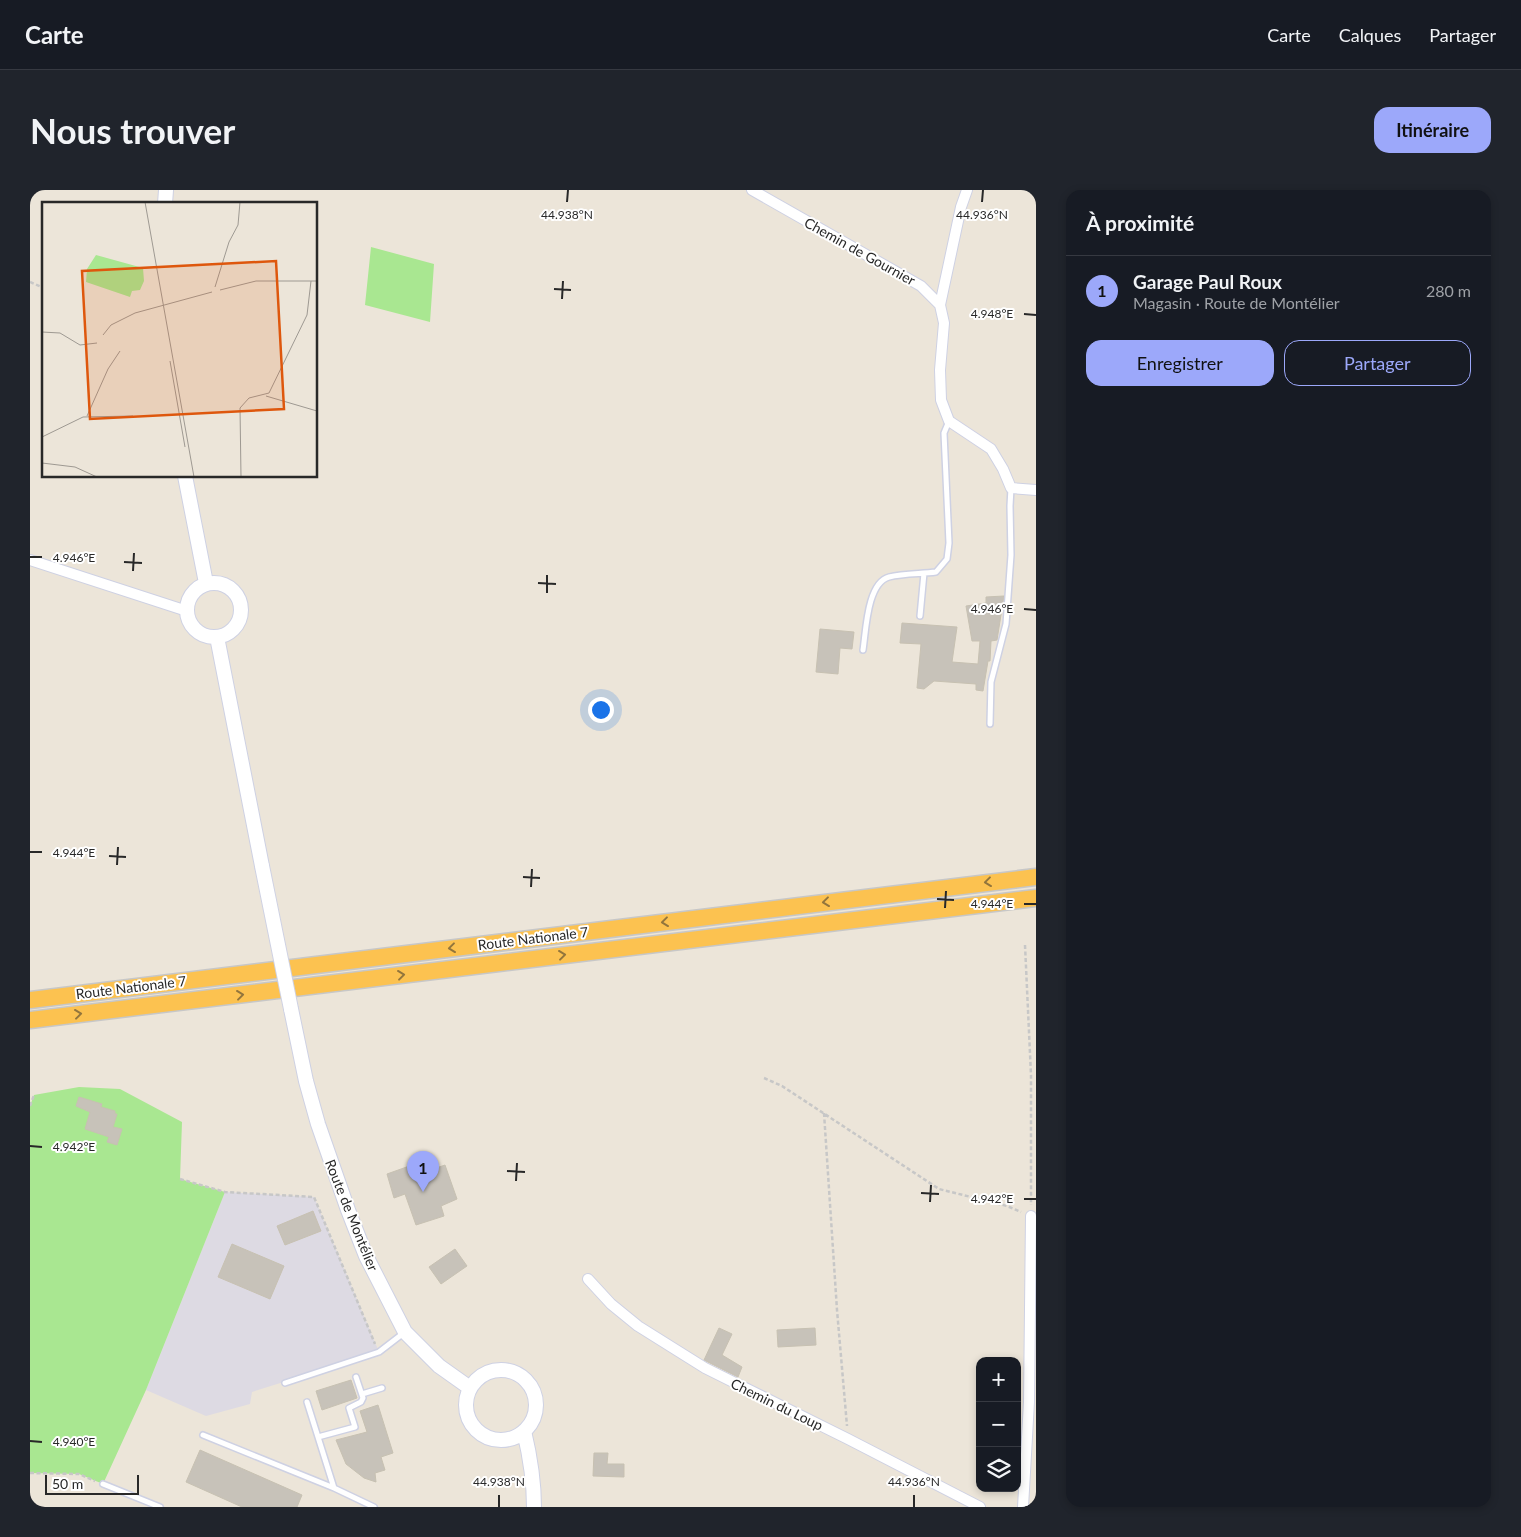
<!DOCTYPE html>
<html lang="fr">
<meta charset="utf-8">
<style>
:root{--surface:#171b24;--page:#20242c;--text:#f1f3f6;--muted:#9ea1a6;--line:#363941;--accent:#9ca8fa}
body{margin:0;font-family:Lato,sans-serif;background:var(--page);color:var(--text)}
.controls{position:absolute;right:15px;bottom:15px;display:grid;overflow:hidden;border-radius:10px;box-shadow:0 2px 8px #0003}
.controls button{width:45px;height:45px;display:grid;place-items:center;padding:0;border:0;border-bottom:1px solid var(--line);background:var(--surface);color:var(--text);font:25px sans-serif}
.scale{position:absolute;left:15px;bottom:12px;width:94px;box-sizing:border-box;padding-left:5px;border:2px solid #282828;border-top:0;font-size:14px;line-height:18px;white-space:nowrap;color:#282828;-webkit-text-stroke:4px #fff;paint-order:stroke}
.you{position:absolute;left:570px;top:519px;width:18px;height:18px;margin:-12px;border:4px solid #fff;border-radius:50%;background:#1a73e8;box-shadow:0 0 0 8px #1a73e833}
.badge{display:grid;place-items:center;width:32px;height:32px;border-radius:50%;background:var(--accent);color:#111;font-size:16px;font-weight:700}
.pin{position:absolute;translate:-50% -41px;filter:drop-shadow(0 1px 2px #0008)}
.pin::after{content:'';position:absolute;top:26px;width:18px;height:15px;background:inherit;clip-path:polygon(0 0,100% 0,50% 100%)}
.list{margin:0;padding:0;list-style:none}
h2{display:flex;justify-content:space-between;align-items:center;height:65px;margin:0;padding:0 20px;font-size:21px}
h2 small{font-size:16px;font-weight:400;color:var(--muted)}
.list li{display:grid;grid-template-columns:32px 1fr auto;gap:15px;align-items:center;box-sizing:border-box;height:70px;padding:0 20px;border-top:1px solid var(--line)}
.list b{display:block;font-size:19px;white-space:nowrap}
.list p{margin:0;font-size:16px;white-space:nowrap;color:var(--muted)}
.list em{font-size:16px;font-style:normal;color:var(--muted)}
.actions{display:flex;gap:10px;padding:15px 20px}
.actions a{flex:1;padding:11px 0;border:1px solid var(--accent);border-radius:15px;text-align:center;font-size:18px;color:var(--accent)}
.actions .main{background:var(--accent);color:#111}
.icon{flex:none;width:28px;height:28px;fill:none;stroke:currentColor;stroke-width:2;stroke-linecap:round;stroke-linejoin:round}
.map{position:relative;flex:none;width:1006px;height:1317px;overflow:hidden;border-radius:15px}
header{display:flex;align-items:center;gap:30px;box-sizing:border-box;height:70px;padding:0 25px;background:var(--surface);border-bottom:1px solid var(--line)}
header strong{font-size:24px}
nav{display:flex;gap:28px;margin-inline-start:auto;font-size:18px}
.intro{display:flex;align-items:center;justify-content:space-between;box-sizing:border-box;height:120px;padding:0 30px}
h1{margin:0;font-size:35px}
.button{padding:12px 22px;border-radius:15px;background:var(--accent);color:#111;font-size:18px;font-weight:700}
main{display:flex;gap:30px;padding:0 30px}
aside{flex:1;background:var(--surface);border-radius:15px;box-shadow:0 2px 8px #0003}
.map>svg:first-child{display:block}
.industrial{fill:#dddae3}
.green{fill:#a9e791}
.building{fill:#c7c2b9;stroke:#c7c1b2}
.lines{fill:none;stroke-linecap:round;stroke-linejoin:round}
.service-casing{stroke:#ced1e3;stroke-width:8}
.minor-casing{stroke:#ced1e3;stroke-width:12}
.secondary-casing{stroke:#ced1e3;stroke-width:16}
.trunk-casing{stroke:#c7c7c7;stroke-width:19}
.path{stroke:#c7c7c7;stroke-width:2.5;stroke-dasharray:4 2.5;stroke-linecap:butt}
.service{stroke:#fff;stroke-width:5}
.minor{stroke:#fff;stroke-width:10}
.secondary{stroke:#fff;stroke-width:14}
.trunk{stroke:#fcc250;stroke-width:16}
.secondary-bridge-casing{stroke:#ced1e3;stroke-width:16;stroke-linecap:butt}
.secondary-bridge{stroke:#fff;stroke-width:14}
.oneway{stroke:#92753c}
.ticks{fill:none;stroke:#282828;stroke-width:2}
.labels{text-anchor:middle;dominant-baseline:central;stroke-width:4;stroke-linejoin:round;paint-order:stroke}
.street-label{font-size:14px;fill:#282828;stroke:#fff}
.inset-road{fill:none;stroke:#9e9992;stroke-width:1}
.view{fill:#de570d;fill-opacity:0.15;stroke:#de570d;stroke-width:2.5}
.inset-edge{fill:none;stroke:#282828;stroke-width:2.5}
.ticks-label{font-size:12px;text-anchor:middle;fill:#282828;stroke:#fff;stroke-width:4;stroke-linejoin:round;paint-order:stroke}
</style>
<header>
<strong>Carte</strong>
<nav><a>Carte</a><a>Calques</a><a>Partager</a></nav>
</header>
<div class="intro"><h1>Nous trouver</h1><a class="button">Itinéraire</a></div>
<main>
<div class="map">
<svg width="1006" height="1317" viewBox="0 0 1006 1317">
<rect width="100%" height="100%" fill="#ece5d9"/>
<path class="industrial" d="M195,1002l89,5 65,155 -127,40 -2,12 -44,12 -60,-26z"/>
<path class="green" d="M341,57l63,17 -4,58 -65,-17z
M49,897l41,2 62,33 -2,57 45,13 -79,198 -43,94 -24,-10 -49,-1v-367l4,-11z"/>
<path class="building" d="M974,406l-7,44 -6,1 -1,20h-2l-5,30 -7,-1v-6l-42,-3 -10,8 -7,-1 4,-44 -21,-1 2,-20 55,4 -5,35 26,2 2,-23h-8l-6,-35 20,-3v-6z
M790,439l34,3 -2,17 -12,-1 -2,26 -22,-2z
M49,907l23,7 -1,3 14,4v3h2l-4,13 9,2 -5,16 -10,-3 2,-5 -24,-8 5,-17 -14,-6z
M385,974l4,10 26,-9 12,34 -16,7 3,10 -28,9 -11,-31 -11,4 -7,-24z
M283,1021l8,20 -36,14 -8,-19z
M202,1054l52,22 -14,33 -52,-22z
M425,1059l12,17 -26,18 -12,-17z
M689,1138l13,6 -10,21 20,12 -4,10 -34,-17z
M785,1138l1,17 -38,2 -1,-17z
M321,1190l6,18 -35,12 -6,-19z
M348,1215l15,48 -12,4 4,13 -10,3 1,9 -12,-4 -18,-14 -10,-24 31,-8 -7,-21z
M170,1260l102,45 -5,12h-55l-56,-25z
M564,1263h14l-1,11h17v13l-31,-1z"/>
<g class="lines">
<defs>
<path id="service" d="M890,426l4,-43
M833,460c3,-19 4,-67 26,-73 15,-4 32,-3 47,-5l11,-13 2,-16 -5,-110 5,-12
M960,534l1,-42 15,-58 5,-69 -1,-49 1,-18
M255,1193l94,-31 26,-20
M332,1204l20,-6
M277,1212l27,86
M173,1245l131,53 40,19
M288,1247l37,-10 -6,-19 12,-6 2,-4 -7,-21
M73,1294l57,23"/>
<path id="minor" d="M722,0l169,96 19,19 4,18 -4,47 1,30 8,21 42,28 12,20 8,19 25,2
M910,115l21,-98 6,-17
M0,370l157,51
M558,1089l23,25 27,22 67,42 143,71 132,68
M993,1317l6,-105 2,-186"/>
<path id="secondary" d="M135,14l1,-14
M155,286l21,107
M157 420a27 27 0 1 1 54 0a27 27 0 1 1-54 0Z
M187,447l45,229
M261,819l15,72 12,43 30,86 18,46 39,76 34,34 31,22
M436 1215a35 35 0 1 1 70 0a35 35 0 1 1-70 0Z
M494,1241c6,25 10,50 10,76"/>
<path id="trunk" d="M0,810l1006,-123
M0,830l1006,-122"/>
</defs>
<use href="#service" class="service-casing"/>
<use href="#minor" class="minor-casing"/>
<use href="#secondary" class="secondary-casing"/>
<use href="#trunk" class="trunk-casing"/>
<path class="path" d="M0,92l14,6
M995,755l6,130v130
M734,888l18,8 157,103 68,17 14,6
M0,916l4,-11
M794,923l13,197 10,116
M150,989l45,13 89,5 61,147
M0,1283l49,1 16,7"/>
<use href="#service" class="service"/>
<use href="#minor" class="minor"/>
<use href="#secondary" class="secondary"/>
<use href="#trunk" class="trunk"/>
<defs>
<path id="secondary-bridge" d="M232,676l29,143"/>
</defs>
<use href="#secondary-bridge" class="secondary-bridge-casing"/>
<use href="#secondary-bridge" class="secondary-bridge"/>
</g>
<defs><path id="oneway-chevron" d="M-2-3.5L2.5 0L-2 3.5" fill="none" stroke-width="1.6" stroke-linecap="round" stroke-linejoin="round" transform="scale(1.25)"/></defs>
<g class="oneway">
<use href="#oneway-chevron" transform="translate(958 692) rotate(173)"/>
<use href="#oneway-chevron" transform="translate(796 712) rotate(173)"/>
<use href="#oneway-chevron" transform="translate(635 732) rotate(173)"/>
<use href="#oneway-chevron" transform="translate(422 758) rotate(173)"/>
<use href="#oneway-chevron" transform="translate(532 765) rotate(-7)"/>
<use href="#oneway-chevron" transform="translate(371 785) rotate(-7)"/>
<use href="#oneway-chevron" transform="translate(210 805) rotate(-7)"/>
<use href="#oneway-chevron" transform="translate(48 824) rotate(-7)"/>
</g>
<path class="ticks" d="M537,12l1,-12M952,12l1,-12M524,99l17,1M532,109l1,-18M994,124l12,1M0,367h12M94,372l18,1M103,381l1,-18M508,393l18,1M517,403v-18M994,419l12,1M0,662h12M79,666l17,1M87,675l1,-18M493,687l17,1M501,697l1,-18M907,709l17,1M994,714h12M915,718l1,-17M0,956l12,1M477,981l18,1M486,991l1,-18M891,1003l18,1M994,1009h12M900,1012l1,-17M0,1251l12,1M469,1317v-12M884,1317v-12"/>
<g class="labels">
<g class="street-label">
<text transform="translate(830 61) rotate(29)">Chemin de Gournier</text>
<text transform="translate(503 748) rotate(-7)">Route Nationale 7</text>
<text transform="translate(101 797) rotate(-7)">Route Nationale 7</text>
<text transform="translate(322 1025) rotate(68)">Route de Montélier</text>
<text transform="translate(747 1214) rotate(26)">Chemin du Loup</text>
</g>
</g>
<g transform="translate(12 12)">
<rect width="275" height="275" fill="#ece5d9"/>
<path d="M54,53l47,13 1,13 -4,9 -8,1 -2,6 -44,-15 1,-13z" fill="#a9e791"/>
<path class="inset-road" d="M103,0l49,275M173,85l14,-45 9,-17 2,-23M178,88l36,-9h61M0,130l18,1 20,12 17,-2M61,133l8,-10 24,-12 77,-21M128,159l15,86M224,194l51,15M45,214l21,-47 12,-18M0,235l41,-20 50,-1M0,261l33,4 22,10M199,275l-1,-69 9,-10 20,-5 38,-78 4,-34"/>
<path class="view" d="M234,59l8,148 -194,10 -8,-148z"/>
<rect width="275" height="275" class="inset-edge"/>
</g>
<g class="ticks-label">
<text x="537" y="29">44.938°N</text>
<text x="952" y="29">44.936°N</text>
<text x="962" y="128">4.948°E</text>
<text x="44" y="372">4.946°E</text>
<text x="962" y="423">4.946°E</text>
<text x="44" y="667">4.944°E</text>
<text x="962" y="718">4.944°E</text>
<text x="44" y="961">4.942°E</text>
<text x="962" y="1013">4.942°E</text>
<text x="44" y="1256">4.940°E</text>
<text x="469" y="1296">44.938°N</text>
<text x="884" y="1296">44.936°N</text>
</g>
</svg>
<div class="controls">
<button>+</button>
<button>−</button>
<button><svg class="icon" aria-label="layers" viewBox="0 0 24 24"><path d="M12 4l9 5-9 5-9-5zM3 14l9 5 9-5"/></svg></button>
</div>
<div class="scale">50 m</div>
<div class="you"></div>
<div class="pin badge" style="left:393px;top:1002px">1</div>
</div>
<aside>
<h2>À proximité<small></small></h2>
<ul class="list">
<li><span class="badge">1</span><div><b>Garage Paul Roux</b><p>Magasin · Route de Montélier</p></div><em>280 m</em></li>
</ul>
<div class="actions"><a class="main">Enregistrer</a><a>Partager</a></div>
</aside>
</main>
